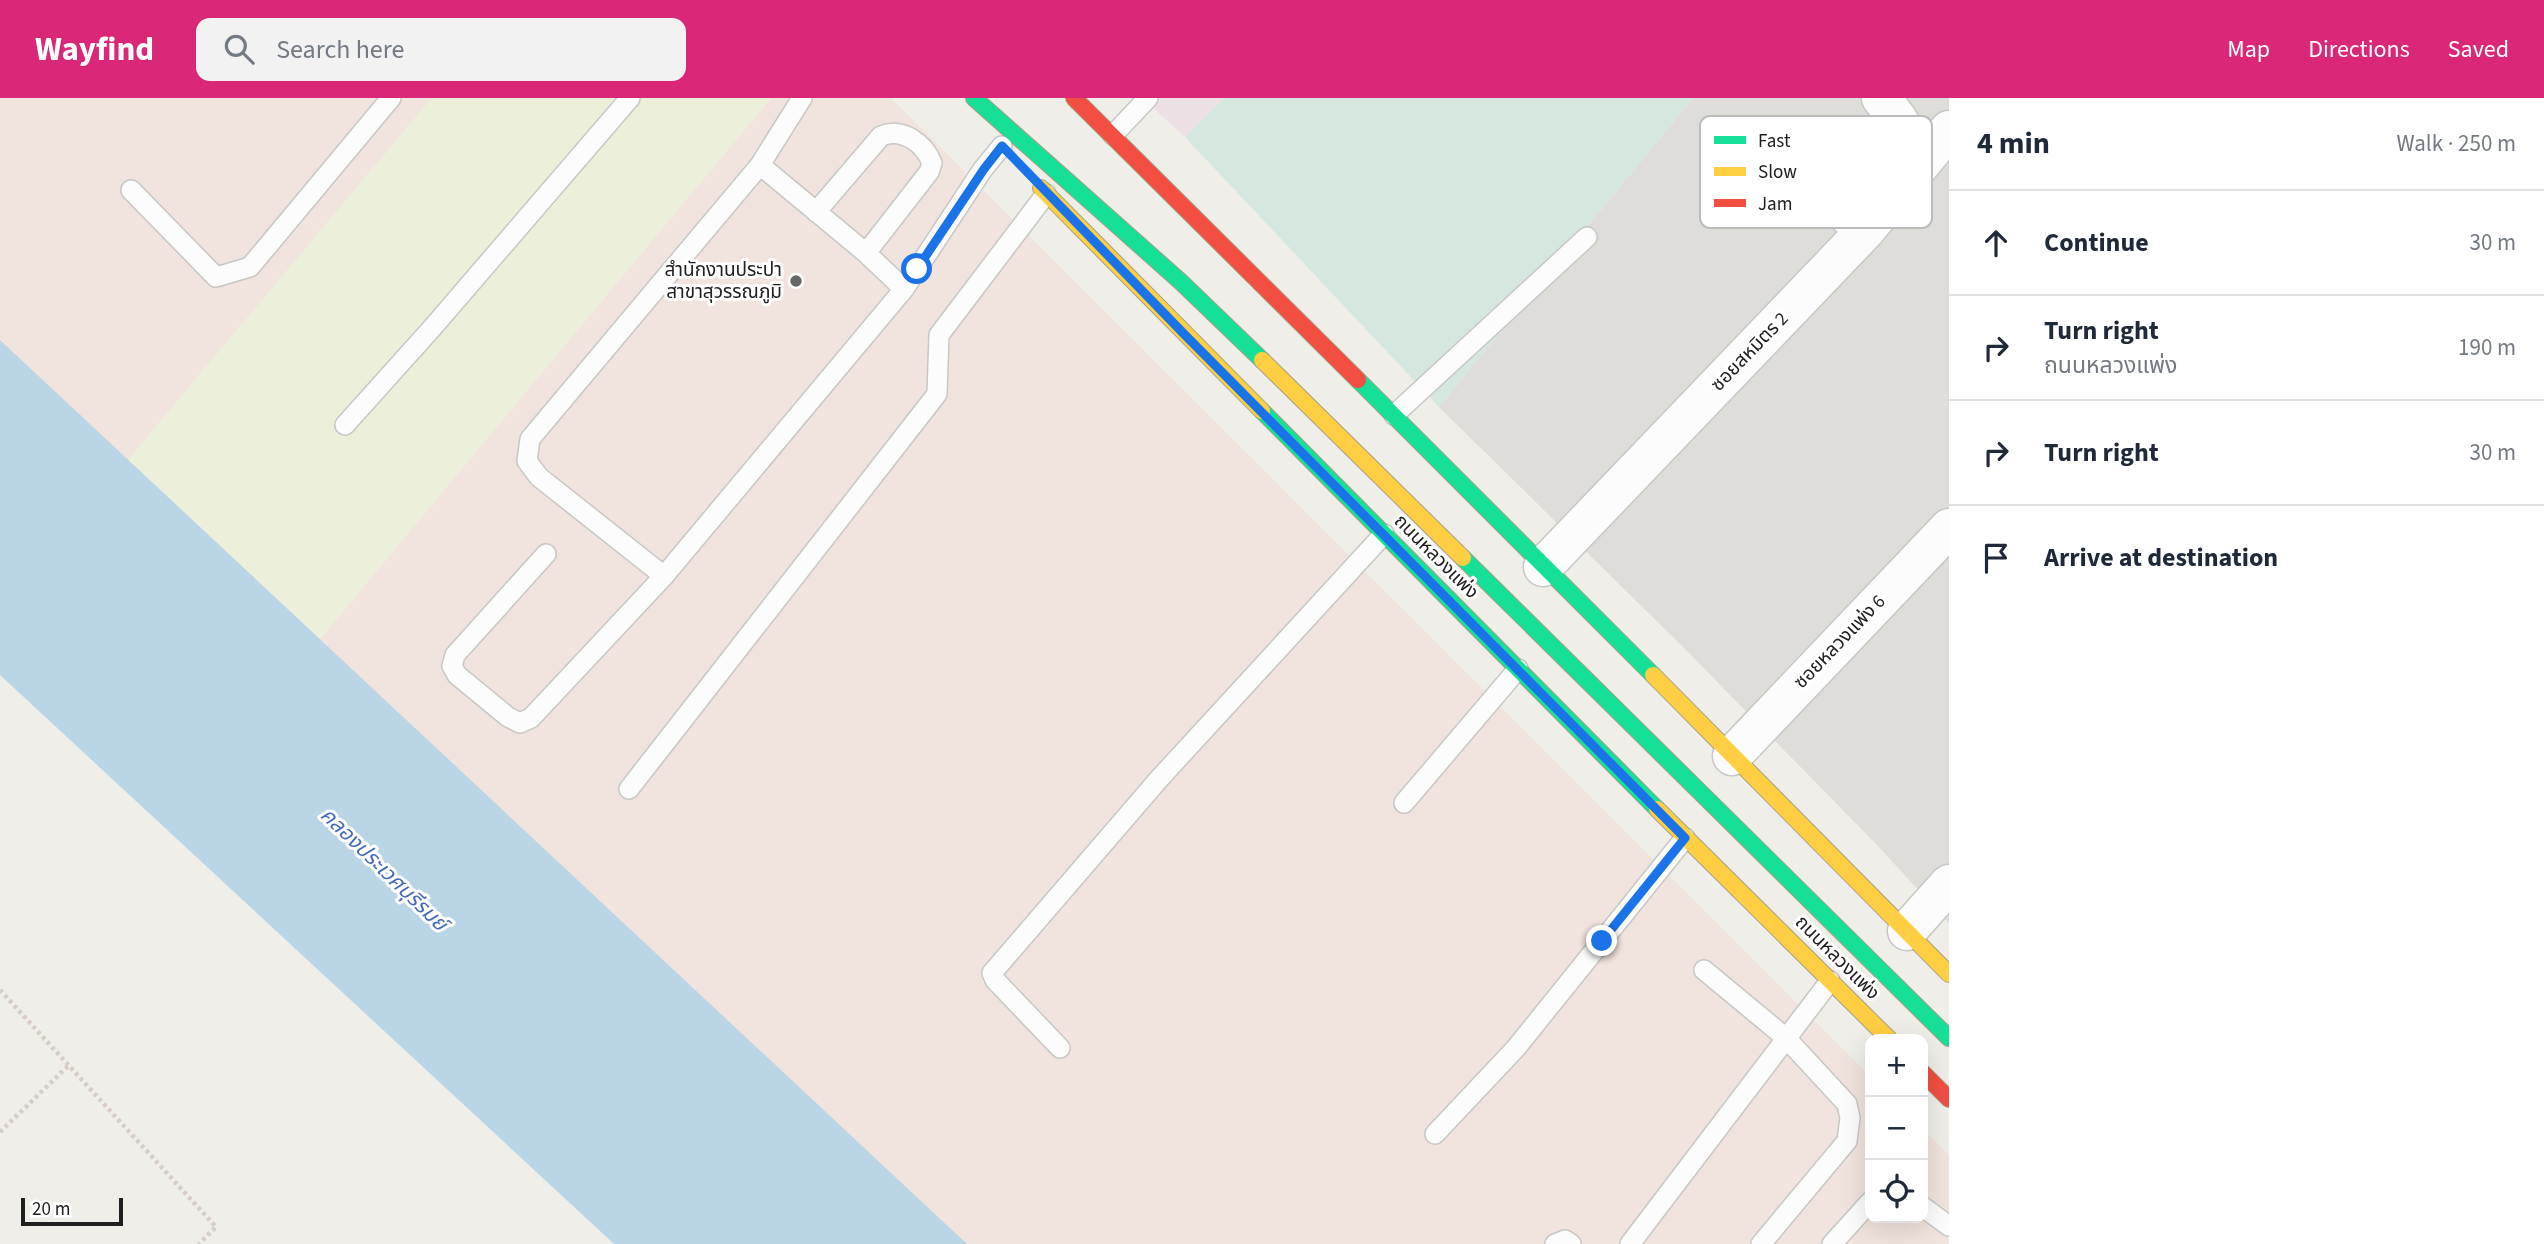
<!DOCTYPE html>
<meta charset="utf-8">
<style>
:root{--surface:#fff;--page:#f2f2f3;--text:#1f2937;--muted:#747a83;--line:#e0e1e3;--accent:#db2777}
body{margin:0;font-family:"Source Sans 3","Noto Sans Thai",sans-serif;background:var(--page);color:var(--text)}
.controls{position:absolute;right:21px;bottom:21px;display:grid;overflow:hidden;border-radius:14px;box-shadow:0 7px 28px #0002}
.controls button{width:63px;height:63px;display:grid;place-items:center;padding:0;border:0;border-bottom:2px solid var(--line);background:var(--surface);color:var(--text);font:35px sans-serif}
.scale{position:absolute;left:21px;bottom:18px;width:102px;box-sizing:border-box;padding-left:7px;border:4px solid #202020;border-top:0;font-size:19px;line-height:24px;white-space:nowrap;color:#202020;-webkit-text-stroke:5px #fff;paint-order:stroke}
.stop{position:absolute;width:21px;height:21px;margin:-16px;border:5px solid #1a73e8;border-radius:50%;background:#fff}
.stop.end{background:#1a73e8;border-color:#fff;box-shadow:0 2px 7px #0008}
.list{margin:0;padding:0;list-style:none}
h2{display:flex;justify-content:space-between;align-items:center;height:91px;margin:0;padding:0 28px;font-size:30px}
h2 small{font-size:23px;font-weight:400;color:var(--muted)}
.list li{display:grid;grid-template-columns:46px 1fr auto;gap:21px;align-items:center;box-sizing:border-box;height:105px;padding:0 28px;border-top:2px solid var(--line)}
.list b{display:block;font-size:26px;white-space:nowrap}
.list p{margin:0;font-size:23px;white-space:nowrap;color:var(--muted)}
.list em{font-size:23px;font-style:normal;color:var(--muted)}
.icon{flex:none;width:38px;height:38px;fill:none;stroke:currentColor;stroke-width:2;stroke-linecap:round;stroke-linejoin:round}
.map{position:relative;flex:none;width:1949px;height:1146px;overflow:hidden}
header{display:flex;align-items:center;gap:42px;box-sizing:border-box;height:98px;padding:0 35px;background:var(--accent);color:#fff}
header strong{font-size:33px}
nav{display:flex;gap:38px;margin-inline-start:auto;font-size:24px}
.search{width:490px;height:63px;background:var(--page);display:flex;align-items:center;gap:18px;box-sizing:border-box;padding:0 24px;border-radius:14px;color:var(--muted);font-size:26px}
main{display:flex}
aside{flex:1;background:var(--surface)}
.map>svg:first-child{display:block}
.residential{fill:#deddda}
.commercial{fill:#f1e3dd}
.industrial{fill:#ede1e6}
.farmland{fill:#ecf0db}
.wetland{fill:#d6e7e0}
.water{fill:#bad5e5}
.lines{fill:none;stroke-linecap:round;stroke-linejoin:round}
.lane-casing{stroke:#c7c7c5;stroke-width:22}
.street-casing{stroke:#c7c7c5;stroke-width:41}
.fast-casing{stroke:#a6a085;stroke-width:18}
.slow-casing{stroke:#a6a085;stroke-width:18}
.jam-casing{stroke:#a6a085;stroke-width:18}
.path{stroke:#d8ccc7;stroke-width:4.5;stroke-dasharray:3.5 3.5;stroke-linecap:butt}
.lane{stroke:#fdfcfc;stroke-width:19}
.street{stroke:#fdfcfc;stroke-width:38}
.fast{stroke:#16e098;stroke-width:16}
.slow{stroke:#ffcf43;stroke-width:16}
.jam{stroke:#f24e42;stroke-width:16}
.route{stroke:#1a73e8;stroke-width:9}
.poi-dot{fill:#686866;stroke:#fff;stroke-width:2.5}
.labels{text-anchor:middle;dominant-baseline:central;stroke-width:6;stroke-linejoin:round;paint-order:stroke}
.poi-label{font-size:19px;fill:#202020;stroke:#fff;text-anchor:end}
.street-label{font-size:19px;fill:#202020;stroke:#fff}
.water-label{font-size:21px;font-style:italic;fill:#436bba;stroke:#fff}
.key{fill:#fff;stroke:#bcbcbc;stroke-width:2}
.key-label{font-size:19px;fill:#202020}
</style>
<header>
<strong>Wayfind</strong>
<div class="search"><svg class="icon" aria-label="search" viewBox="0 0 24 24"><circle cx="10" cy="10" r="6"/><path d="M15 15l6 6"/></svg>Search here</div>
<nav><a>Map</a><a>Directions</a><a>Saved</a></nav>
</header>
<main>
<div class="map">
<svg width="1949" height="1146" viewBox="0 0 1949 1146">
<rect width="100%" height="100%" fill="#efeee9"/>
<path class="residential" d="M1693,0h256v825l-73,-79 -191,-195 -246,-242z"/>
<path class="commercial" d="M0,0h432l-304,362 -128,-120z
M771,0h120l979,978v142h53v-89l26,26v89h-982l-647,-605z"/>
<path class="industrial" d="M1142,0h82l-39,39z"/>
<path class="farmland" d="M432,0h339l-451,541 -192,-179z"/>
<path class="wetland" d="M1224,0h469l-254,309 -254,-270z"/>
<path class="water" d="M0,242l967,904h-353l-614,-569z"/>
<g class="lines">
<defs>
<path id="lane" d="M1113,37l35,-37
M760,67l106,88
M131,92l85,87 34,-10 141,-169
M816,114l65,-76c21,-9 43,7 51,27l-3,9 -63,81 38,36
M1394,317l193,-178
M345,327l88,-98 197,-229
M546,456l-91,101 -3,11 5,9 51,42 12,6 11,-5 133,-142 240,-287 79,-120 19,-23
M664,478l-125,-99 -12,-16 3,-22 230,-274 42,-67
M629,691l308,-395 2,-59 107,-141
M1404,705l114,-134
M1704,872l82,68 61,66 3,14 -3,23 -86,103
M1060,950l-65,-68 -3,-7 167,-194 225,-245
M1435,1036l81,-86 169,-210
M1923,1109l26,19
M1555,1146l10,-4 6,4
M1630,1146l200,-263
M1832,1146l38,-42"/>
<path id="street" d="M1881,0l16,20 26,43
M1763,40l102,93
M1543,469l322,-336 84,-101
M1732,658l217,-228
M1907,833l42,-47"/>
<path id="fast" d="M974,0l207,184 81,78
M1358,282l295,295
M1262,313l395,398
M1463,460l486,480"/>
<path id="slow" d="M1041,90l221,223
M1262,262l201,198
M1653,577l296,299
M1657,711l232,230"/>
<path id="jam" d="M1074,0l284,282
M1923,975l26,26"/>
</defs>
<use href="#lane" class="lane-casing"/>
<use href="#street" class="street-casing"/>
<use href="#fast" class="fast-casing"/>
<use href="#slow" class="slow-casing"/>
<use href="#jam" class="jam-casing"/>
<path class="path" d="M0,892l216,237 -17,17
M0,1034l69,-67"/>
<use href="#lane" class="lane"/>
<use href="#street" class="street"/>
<use href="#fast" class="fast"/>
<use href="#slow" class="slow"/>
<use href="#jam" class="jam"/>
</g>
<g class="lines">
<path class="route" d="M917,171l67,-100 18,-23 183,189 500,503 -83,103"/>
</g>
<circle class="poi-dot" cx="796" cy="183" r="7"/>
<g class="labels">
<g class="poi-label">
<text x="782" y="172">สำนักงานประปา<tspan x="782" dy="22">สาขาสุวรรณภูมิ</tspan></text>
</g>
<g class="street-label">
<text transform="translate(1750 254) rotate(-46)">ซอยสหมิตร 2</text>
<text transform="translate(1436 459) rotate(45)">ถนนหลวงแพ่ง</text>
<text transform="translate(1840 544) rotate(-46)">ซอยหลวงแพ่ง 6</text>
<text transform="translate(1837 860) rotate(45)">ถนนหลวงแพ่ง</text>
</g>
<g class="water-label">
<text transform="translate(384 771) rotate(44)">คลองประเวศบุรีรมย์</text>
</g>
</g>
<rect x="1700" y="18" width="232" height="112" rx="10" class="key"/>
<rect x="1714" y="38" width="32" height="8" fill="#16e098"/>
<rect x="1714" y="69" width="32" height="9" fill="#ffcf43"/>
<rect x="1714" y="101" width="32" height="8" fill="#f24e42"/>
<g class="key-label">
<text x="1758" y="49">Fast</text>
<text x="1758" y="80">Slow</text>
<text x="1758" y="112">Jam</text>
</g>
</svg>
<div class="controls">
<button>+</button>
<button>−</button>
<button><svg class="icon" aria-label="locate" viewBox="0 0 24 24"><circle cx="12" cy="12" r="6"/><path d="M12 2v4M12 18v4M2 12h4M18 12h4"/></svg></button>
</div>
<div class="scale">20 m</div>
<div class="stop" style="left:917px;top:171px"></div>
<div class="stop end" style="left:1602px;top:843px"></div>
</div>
<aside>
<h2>4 min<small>Walk · 250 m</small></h2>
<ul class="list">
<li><svg class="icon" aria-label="ahead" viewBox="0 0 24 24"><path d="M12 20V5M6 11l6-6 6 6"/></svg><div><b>Continue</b></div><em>30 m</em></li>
<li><svg class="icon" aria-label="right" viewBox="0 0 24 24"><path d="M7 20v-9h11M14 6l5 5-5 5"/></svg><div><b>Turn right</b><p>ถนนหลวงแพ่ง</p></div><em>190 m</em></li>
<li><svg class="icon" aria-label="right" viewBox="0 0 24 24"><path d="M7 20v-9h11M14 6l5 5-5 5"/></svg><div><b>Turn right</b></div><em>30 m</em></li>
<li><svg class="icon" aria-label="arrive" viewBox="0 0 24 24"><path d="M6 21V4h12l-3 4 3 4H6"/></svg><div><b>Arrive at destination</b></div></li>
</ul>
</aside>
</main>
